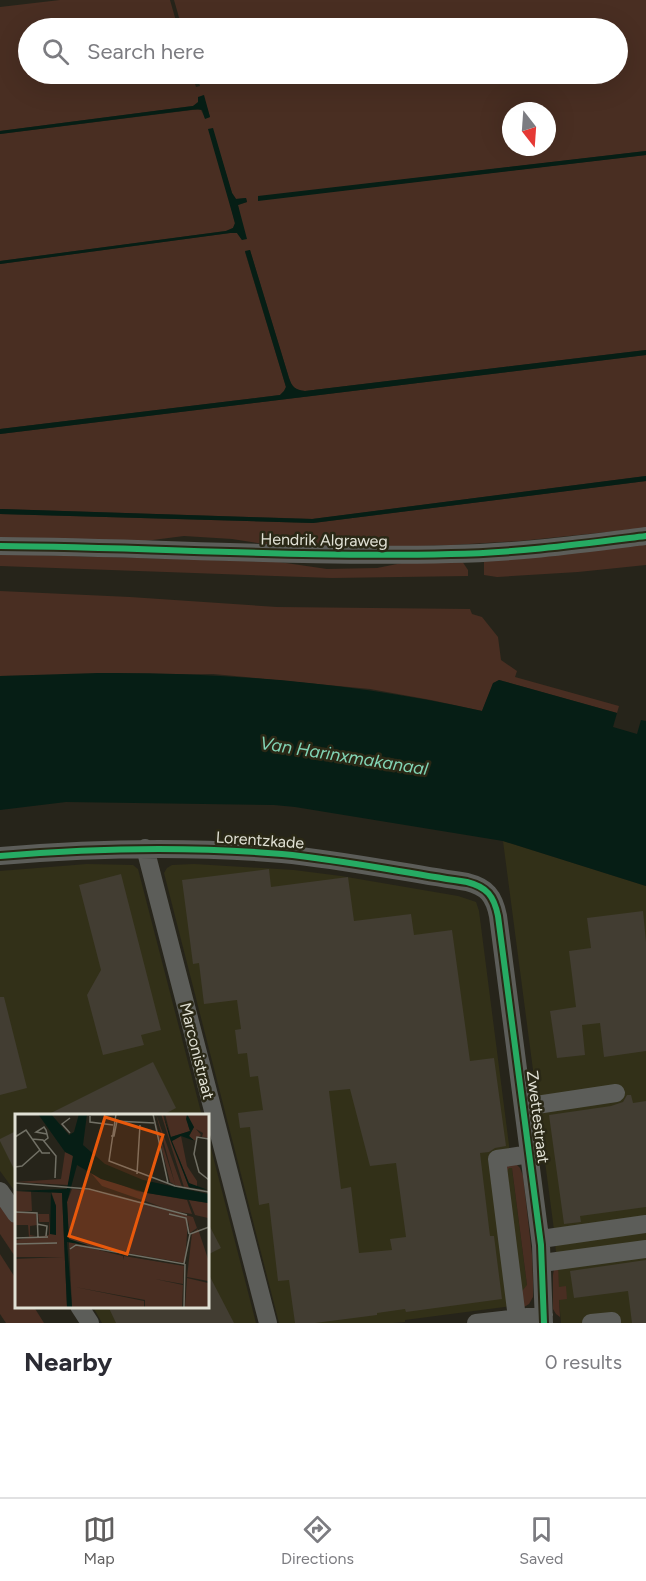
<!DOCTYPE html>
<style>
:root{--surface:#fff;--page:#f2f2f3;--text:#2b2b33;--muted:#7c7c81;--line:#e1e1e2;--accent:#605f5f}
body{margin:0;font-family:Figtree,sans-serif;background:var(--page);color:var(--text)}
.compass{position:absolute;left:502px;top:102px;width:54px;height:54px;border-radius:50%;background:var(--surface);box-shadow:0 6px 24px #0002;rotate:163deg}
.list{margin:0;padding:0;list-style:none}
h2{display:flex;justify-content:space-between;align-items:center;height:78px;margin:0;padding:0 24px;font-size:26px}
h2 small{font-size:20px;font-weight:400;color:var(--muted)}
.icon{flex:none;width:33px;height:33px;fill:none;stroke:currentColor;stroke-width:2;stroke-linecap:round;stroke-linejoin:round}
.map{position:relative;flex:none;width:646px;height:1323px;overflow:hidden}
.search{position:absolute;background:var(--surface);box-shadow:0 6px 24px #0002;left:18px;right:18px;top:18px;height:66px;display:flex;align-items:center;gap:15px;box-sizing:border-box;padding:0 21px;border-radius:33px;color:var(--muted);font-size:22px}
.sheet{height:174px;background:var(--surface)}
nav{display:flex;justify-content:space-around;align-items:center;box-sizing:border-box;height:84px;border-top:2px solid var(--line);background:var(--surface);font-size:16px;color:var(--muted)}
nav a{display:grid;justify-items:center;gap:3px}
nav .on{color:var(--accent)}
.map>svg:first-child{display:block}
.built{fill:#323018}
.green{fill:#492e22;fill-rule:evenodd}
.water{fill:#061e15}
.building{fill:#423d32;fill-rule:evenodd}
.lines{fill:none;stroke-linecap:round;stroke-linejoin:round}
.minor{stroke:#5c5d59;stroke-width:18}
.cycleway-casing{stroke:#2a2816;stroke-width:10}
.cycleway{stroke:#26ab63;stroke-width:6}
.labels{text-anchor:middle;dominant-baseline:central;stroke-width:5;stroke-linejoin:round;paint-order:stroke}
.street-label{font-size:16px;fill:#e1e1d5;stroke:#2a2816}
.water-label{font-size:18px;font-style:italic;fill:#82d4b5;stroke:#2a2816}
.inset-road{fill:none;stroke:#717065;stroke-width:1.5}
.view{fill:#e8590c;fill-opacity:0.15;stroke:#e8590c;stroke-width:3}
.inset-edge{fill:none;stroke:#e1e1d5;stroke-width:3}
</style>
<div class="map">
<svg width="646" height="1323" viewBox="0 0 646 1323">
<rect width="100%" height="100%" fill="#26241a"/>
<path class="built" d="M503,841l143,45v437h-85l-2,-23 7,-13h-7l-5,-57z
M87,864l46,1 5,4 64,247h-186v77l-16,-22v-300z
M194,864l100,6 47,6 117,20 18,6 3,9 49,382 -8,12 -115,15v2l-12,1h-114l-115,-450 3,-5 5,-3z
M207,1133l49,190h-154l-9,-16 114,-1z"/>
<path class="green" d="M60,0h110l8,28h-150v46h164l4,13 4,-1 -4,-12h422v-46h-436l-8,-28h472v151l-388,46 1,3 387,-45v195l-341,41c-10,-1 -13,-4 -16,-13l-39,-128 -5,2 41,135 -2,4 -4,4 -280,34v-165l230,-31h7l5,7 -4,-35 9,-3 -1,-4 -10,1 -4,-6 -20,-65 23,96 -2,4 -7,3 -226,30v-127l192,-24h9l4,8 5,-1 -7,-22 -6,10 -4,1 -193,25v-124zM511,111h36v36h-36z
M646,355v121l-333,43 -313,-10v-75z
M646,481v47l-126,13 -67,4 -99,3 -77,-2 -45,-7 -48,-3 -39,5 -145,-3v-24l313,9z
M646,543v22l-68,7 -81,5 -13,-2v-15z
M0,554l279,8 48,7 50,-1 35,-7h50l6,9v6l-136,2 -332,-12z
M0,591l130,6 147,10 193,2 2,5 10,3 16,20 3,23 16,11 -2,6 104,29 -2,7 -118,-33 -6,4 -11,27 -51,-11 -61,-11 -157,-15 -213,2z
M516,1164l4,4 3,8 9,79 1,26v16l-4,7 -5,3 -5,-12 8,-10 -15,-117h-3l-5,8v-11z
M0,1202l16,24v32l-16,-24z
M0,1254l16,25v27l18,1 10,16h-38l-6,-9z
M558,1265l1,22 7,-1 1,13 -8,1 1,17 -4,-3 -3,-5v-34l1,-6z"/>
<path class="water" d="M204,95l6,22 -5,2 -3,-9 -4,-1 -198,25v-3l193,-25 5,-4v-5z
M213,128l19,65 4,6 10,-1 1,4 -9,3 9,34 -5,1 -5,-7h-7l-230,31v-3l226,-30 7,-3 2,-5 -27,-94z
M646,151v4l-388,46v-5z
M250,250l39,128c3,9 6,12 16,13l341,-41v5l-646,79v-5l280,-34 4,-4 2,-4 -41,-136z
M646,476v5l-333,42 -313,-9v-5h2l310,10z
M98,673c129,-1 258,10 384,38l11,-28 6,-3 118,33 -4,14 24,7 4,-14 5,1v165l-143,-45 -208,-34 -21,-2 -208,-3 -66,8v-134z"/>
<path class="building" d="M269,869l2,18 77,-10 6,44 57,-7 3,21 38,-5 18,131 24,-3 12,88 -11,2 -6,4 -9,1 10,83h4l8,63 -96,13 -1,-3 -28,4v2l-62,8h-20l-6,-43 -11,1 -9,-78 -10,2 -9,-78 -10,1 -2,-15 25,-3 -5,-34 -8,1 -3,-24 -9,1 -3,-24 6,-1 -4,-29 -33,4 -5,-41 -6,1 -11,-84zM350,1089l20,77 26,-3 10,74 -16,2 2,11 -33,3 -8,-66 -10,2 -12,-98z
M121,874l40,156 -20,5 3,10 -41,10 -16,-60 14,-25 -22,-85z
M643,911l3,31v109l-42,6 -4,-34 -18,2 3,30 -28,3 -7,-47 26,-4 -7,-56 22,-3 -4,-30z
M0,997h4l23,91 -27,7z
M153,1062l23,46 -15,8h-116z
M627,1095h4l2,8 13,-2v106l-66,9 1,6 -17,2 -15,-109 62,-9 12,-4z
M16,1131v42l-16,-32v-2z
M207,1221l14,27 -14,7z
M646,1260v63h-14l-4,-32 -54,7 -4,-27z
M207,1271l27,52h-118l-8,-17h99z"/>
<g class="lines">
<path class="minor" d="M0,546c150,1 301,12 451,8 65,-1 131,-10 195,-18
M145,848l123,475
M0,856c94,-8 188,-10 282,-2 62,6 123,19 185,28 20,5 27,14 31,34l43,329 3,78
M523,1107l93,-14
M0,1191l16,23
M541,1239l105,-15
M542,1263l104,-14
M79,1306l11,17
M517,1318l-20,-159 33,-5
M476,1323l68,-8
M591,1323l21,-2v2"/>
<defs>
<path id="cycleway" d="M0,546c150,1 301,12 451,8 65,-1 131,-10 195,-18
M0,856c94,-8 188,-10 282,-2 62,6 123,19 185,28 20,5 27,14 31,34l43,329 3,78"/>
</defs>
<use href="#cycleway" class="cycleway-casing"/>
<use href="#cycleway" class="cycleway"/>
</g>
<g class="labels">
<g class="street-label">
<text transform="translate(324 540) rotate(1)">Hendrik Algraweg</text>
<text transform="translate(260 840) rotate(4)">Lorentzkade</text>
<text transform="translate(197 1051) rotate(76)">Marconistraat</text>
<text transform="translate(538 1117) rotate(83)">Zwettestraat</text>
</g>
<g class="water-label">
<text transform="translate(344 756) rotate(9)">Van Harinxmakanaal</text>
</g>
</g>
<g transform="translate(15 1114)">
<rect width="194" height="194" fill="#26241a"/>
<path d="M138,0l22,70 -19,-70 26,73 -7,-2 -5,-3zM146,0h2l26,74 -5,-1zM150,0h43v24l-6,-1 1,-4 -7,-4 5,6 -7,6 -5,-5 5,-9 -6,-2 2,6 -19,6zM166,22l6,30 10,15v6l-8,-3 -17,-43zM50,38l7,2 2,6 -6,25 -53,-3 46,-3zM76,59l46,18 50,9 5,14 -37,-6 -54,-17 61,16 -60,-21zM57,75l18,1 103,27 4,11 -7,5 -2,-13 -3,43 -111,-19 49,12v4l1,-4 60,10 -1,18 -28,-5 28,6 -1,22h-37v-7l-70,-13 69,14v6h-72l-5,-105zM0,77h16l1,20 -17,1zM36,77l11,2 5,114h-51l-1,-48 48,-2h-48v-17l34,-5v-13h-10l-1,-8h11l1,20h6v-28zM174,86l19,3v15l-13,-3zM0,99h21l1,12 -7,1v9l6,1 -7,1 -1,-12h-13zM183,115l10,30v22l-21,-4 5,-44zM172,164l21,5v24h-23z" fill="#492e22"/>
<path d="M23,0h13l18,21 5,-3 5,-18h8l-4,31 22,19 38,16 65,14v9l-61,-10 -46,-14 -24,-14 -10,37 2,37 21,7 -23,-4 5,65h-5l-5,-114 -47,-2 52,-2 6,-33 -8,-4zM148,0l8,23 19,-6 -4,-12 1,-5 7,13 -5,9 6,5 -14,-5 -9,5 17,42 19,7 -19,-3 -19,-48zM36,79l5,13v29l-6,-1z" fill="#061e15"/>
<path class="inset-road" d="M101,0l-7,47 66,25 34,6M138,0l15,69M75,2v6l23,3M55,4l-8,6 8,9M99,7l40,2M96,22h3l3,-15M0,23l11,-7 16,23h8M17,25l11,1 13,16 -1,22M194,25l-12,-2 -3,17 5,18 10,8M29,27l4,-3 -2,-8 -2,-3 -8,5 11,2M0,53l7,-1 18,-16M122,60l3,-49M0,69l74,6 98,26M0,98l22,1 1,24M154,100l17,4 3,16M22,110l10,2 -1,10M0,124l33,-1M0,130l42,-1M55,135l6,-4 108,19 6,-30 19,-7M169,193l1,-43"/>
<path class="view" d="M90,3l58,18 -36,119 -58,-18z"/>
<rect width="194" height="194" class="inset-edge"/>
</g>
</svg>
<svg class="compass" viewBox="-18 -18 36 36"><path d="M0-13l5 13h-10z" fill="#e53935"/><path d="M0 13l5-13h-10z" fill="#7c7c81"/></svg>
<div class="search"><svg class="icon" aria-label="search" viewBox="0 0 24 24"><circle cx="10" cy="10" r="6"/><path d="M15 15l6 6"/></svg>Search here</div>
</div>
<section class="sheet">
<h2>Nearby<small>0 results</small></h2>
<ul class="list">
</ul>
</section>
<nav>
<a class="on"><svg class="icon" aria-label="map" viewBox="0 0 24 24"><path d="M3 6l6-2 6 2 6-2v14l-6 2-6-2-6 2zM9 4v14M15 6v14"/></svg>Map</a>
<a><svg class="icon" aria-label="directions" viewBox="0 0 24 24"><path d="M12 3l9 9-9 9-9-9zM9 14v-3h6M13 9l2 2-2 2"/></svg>Directions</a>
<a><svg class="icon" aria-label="saved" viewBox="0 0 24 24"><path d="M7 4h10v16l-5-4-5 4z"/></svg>Saved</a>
</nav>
